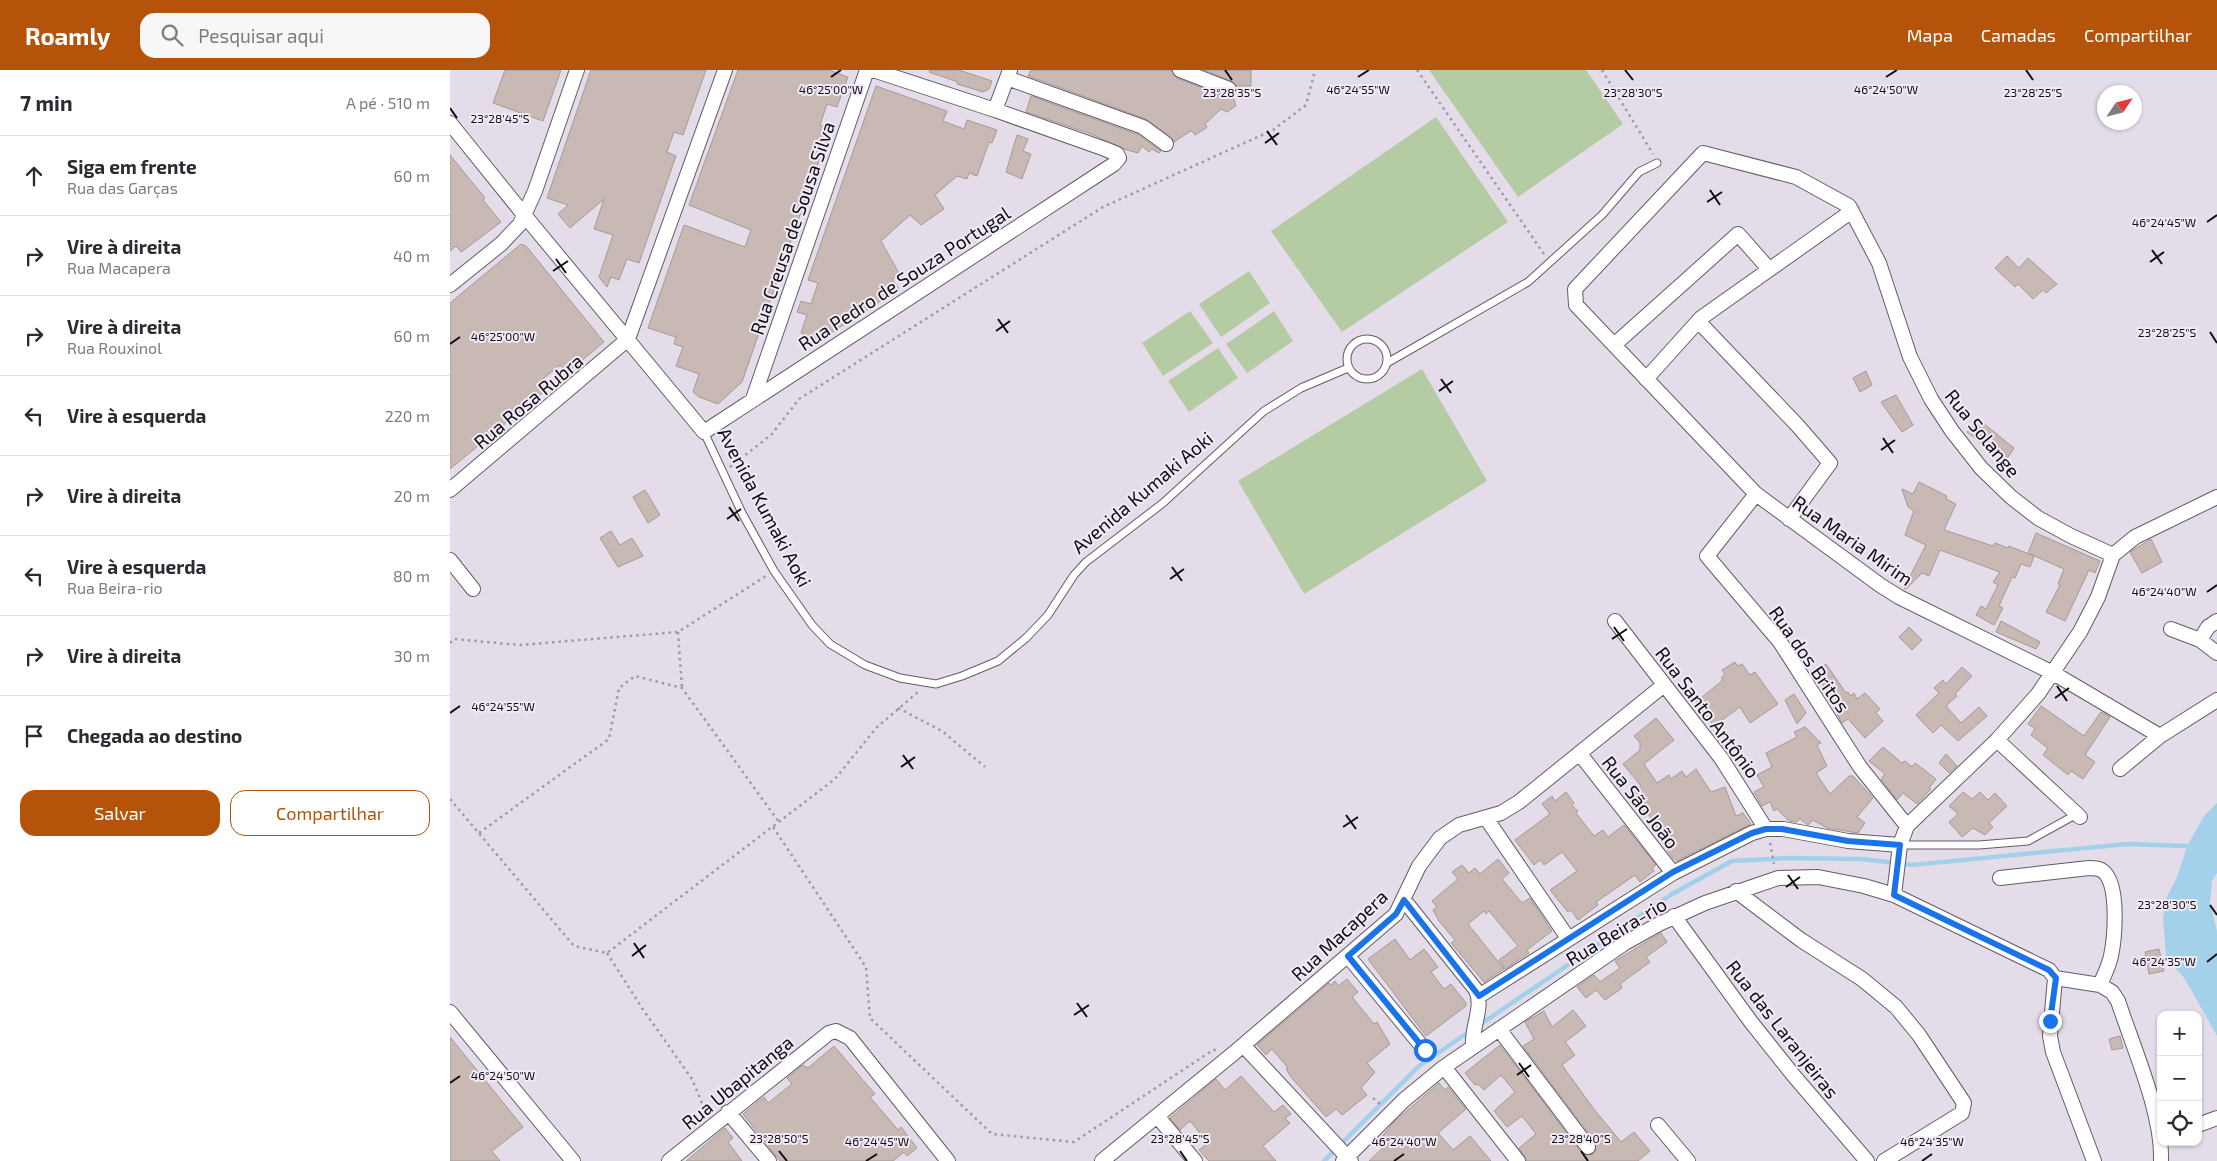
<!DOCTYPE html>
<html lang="pt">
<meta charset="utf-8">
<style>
:root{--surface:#fff;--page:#f7f7f7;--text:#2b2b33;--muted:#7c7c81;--line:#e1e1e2;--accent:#b45309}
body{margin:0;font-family:"Exo 2",sans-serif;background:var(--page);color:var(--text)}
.controls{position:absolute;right:15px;bottom:15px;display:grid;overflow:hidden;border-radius:10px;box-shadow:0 1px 4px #0004}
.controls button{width:45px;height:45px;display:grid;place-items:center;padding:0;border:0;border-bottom:1px solid var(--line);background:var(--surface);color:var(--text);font:25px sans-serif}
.compass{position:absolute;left:1647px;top:15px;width:45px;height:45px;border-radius:50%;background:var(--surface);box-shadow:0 1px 4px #0004;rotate:55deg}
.stop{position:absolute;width:15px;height:15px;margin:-11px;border:4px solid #1a73e8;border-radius:50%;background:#fff}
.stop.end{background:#1a73e8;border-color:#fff;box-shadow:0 1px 5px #0008}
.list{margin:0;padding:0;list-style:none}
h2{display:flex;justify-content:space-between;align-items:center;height:65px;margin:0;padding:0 20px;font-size:21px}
h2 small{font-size:16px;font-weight:400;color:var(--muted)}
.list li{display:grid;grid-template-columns:32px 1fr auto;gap:15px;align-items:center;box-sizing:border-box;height:80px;padding:0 20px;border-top:1px solid var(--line)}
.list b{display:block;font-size:19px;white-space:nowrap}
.list p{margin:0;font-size:16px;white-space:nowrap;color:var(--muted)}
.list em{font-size:16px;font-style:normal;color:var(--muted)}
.actions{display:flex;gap:10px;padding:15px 20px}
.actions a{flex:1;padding:11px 0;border:1px solid var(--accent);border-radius:15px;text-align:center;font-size:18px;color:var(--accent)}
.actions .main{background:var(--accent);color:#fff}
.icon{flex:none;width:28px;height:28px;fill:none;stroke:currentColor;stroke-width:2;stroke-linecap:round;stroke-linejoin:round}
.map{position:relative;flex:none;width:1767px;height:1091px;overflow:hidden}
header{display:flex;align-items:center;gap:30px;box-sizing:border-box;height:70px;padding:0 25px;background:var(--accent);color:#fff}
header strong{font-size:24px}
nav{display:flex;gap:28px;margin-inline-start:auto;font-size:18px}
.search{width:350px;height:45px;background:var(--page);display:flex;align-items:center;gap:12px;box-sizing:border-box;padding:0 18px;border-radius:15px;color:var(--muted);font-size:19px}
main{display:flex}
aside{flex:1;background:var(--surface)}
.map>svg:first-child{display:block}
.green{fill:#b4cba3}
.water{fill:#a3d1ea}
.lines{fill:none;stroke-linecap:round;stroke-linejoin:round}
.stream{stroke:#a3d1ea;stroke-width:4.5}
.building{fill:#c8b9b4;stroke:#a79994}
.lane-casing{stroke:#635c67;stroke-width:9}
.street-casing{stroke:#635c67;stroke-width:16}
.path{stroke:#9f99a3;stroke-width:2.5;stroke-dasharray:2.5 4;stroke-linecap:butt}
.lane{stroke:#fff;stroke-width:7}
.street{stroke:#fff;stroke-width:14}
.route{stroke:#1a73e8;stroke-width:6}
.ticks{fill:none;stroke:#0f0d11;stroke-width:2}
.labels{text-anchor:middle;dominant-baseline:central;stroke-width:4;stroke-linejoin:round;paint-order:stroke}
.street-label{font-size:19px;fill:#0f0d11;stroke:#f1eaf6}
.ticks-label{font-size:12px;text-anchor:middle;fill:#0f0d11;stroke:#f1eaf6;stroke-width:4;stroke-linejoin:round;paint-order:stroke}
</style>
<header>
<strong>Roamly</strong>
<div class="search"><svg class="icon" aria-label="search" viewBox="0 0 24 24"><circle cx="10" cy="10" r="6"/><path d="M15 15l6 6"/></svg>Pesquisar aqui</div>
<nav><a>Mapa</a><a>Camadas</a><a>Compartilhar</a></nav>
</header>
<main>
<aside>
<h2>7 min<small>A pé · 510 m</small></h2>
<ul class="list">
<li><svg class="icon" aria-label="ahead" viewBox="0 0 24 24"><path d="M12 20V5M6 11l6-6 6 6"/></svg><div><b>Siga em frente</b><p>Rua das Garças</p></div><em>60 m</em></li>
<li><svg class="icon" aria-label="right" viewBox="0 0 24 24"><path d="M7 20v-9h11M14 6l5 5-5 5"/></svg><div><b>Vire à direita</b><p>Rua Macapera</p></div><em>40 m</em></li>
<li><svg class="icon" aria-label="right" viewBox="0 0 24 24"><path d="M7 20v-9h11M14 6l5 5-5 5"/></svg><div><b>Vire à direita</b><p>Rua Rouxinol</p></div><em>60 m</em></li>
<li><svg class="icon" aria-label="left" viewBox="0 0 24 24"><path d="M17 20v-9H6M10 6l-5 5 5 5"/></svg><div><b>Vire à esquerda</b></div><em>220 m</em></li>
<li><svg class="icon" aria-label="right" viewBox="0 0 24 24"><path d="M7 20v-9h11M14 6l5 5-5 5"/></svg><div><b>Vire à direita</b></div><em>20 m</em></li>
<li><svg class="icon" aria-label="left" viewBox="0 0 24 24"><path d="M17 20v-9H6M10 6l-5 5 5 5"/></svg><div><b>Vire à esquerda</b><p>Rua Beira-rio</p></div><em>80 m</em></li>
<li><svg class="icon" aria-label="right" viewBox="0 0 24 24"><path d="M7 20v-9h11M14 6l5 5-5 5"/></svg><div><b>Vire à direita</b></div><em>30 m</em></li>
<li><svg class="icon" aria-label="arrive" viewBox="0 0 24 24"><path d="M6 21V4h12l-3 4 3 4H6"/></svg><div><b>Chegada ao destino</b></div></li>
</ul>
<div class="actions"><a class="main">Salvar</a><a>Compartilhar</a></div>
</aside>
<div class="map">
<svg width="1767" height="1091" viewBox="0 0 1767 1091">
<rect width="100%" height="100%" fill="#e4dde9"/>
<path class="green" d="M979,0h157l37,54 -105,73z
M986,47l72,105 -166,110 -71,-101z
M799,201l21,32 -49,34 -22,-33z
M740,241l23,32 -50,33 -21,-33z
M824,241l19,30 -46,32 -21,-29z
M768,278l20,30 -49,34 -21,-31z
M972,299l65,112 -183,113 -66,-113z"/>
<path class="water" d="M1767,733v70l-5,8 -2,22 7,28v105l-32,-57 -19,-22 -3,-39 3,-19 12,-24 9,-29 17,-30z"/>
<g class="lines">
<path class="stream" d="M1028,956l194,-132 60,-33 56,-3 74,1 50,6 214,-21 61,2
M874,1091l94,-94 52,-36"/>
</g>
<path class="building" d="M55,0h56l-18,51 -50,-18z
M141,0h115l-23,65 -9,-3 -7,20 9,4 -37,107 -12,-4 -8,21 -8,-3 -4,10 -8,-10 14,-42 -19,-6 10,-30 -34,29 -12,-14 10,-9 -21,-7z
M288,0h91l19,7 -11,30 -10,-3 -7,21 10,4 -88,253 -24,22 -19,-7 -6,-5 6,-18 -23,-8 7,-19 -9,-3 2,-7 -28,-9 36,-103 61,22 6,-17 -62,-25z
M480,0h29l33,11 -3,8 -6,3 -26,-8 1,-2 -29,-10z
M581,0h140l6,8 49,19h7l3,9 -9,6 -6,-3 -16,15 2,3 -4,3 -8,5 -3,-4 -3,1 -15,10 -3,-5 -25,-18 -118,-43z
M754,0h47v16h-14l-5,-5z
M426,16l71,25 -4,10 21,8 3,-9 30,10 -5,13 -3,-1 -12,34 -8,-3 -2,6 -10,-3 -22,19 9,14 -23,16 -11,-10 -29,26 19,34 -8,4 7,10 -79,51 -19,-7 6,-18 -10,-3 4,-11 10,3 7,-21 -10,-3z
M581,26l108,39 22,16 -2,2 -7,-4 -3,3 -7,-6 -4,7 -14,-4 -33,-15 -65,-22z
M567,65l11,4 -5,12 8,3 -9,25 -16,-7z
M0,85l35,43 -2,2 18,22 -40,30 -5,-6 -6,5z
M71,174l5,2 78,96 -37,31 -7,-8 -21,17 7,8 -96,79v-166z
M1557,186l12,12 9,-10 29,26 -11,9 -3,-3 -10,9 -15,-15 -3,3 -20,-19z
M1416,301l6,14 -12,7 -7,-14z
M1446,325l17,30 -11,7 -21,-30z
M1528,349l36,29 -8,12 -18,-15 -2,2 -19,-15z
M1469,412l28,14 -1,3 10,5 -12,26 49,16 2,-3 13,5 1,-2 25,10 -4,11 -9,-3 -6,14 -3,-1 -13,29 4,2 -9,17 -18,-10 5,-9 5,3 12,-24 -5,-3 7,-10 -60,-22 -11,26 -7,-3 -16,16 -2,-1 22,-43 -21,-10 9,-24 -6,-4 -6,-18 11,5z
M195,420l15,25 -12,8 -15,-26z
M161,461l9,14 12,-7 11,18 -25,11 -18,-29z
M1586,463l64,28 -5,12 -6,-3 -24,51 -19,-9 14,-27 -2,-1 6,-15 -36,-16z
M1701,469l11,23 -20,11 -12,-21z
M1551,551l39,21 -4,7 -40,-17z
M1459,557l13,13 -10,10 -13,-13z
M1285,592l3,4 4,-2 8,11 5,-3 23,32 -28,19 -10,-16 -26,19 -18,-24 27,-22 -2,-2 4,-4 -3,-4z
M1376,594l20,29 2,-1 3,4 3,-3 3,6 8,-6 15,16 -4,4 7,8 -18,17 -17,-19 -6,4 -5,-9 6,-5 -12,-18 -3,2 -9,-14 3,-2 -5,-7z
M1512,597l10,9 -17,18 2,2 -11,10 15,17 18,-16 8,9 -29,25 -17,-16 -8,8 -17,-18 23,-22 -5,-5 9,-8 3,4z
M1344,624l12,19 -9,11 -12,-24z
M1591,636l43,30 17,-24 9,5 -25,38 10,7 -12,17 -12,-8 -3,4 -25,-20 5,-7 -17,-13 4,-6 -7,-5z
M1206,648l18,22 -30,24 13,19 12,-8 2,4 11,-8 4,6 10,-8 15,23 14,-5 11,29 7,-3 8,11 -74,37 -5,-4 -15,-22 4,-2 -13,-19 -3,3 -15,-24 11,-7 -18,-22 17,-14v-7l-6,-7z
M1355,657l16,16 -4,2 10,21 -11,7 14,21 19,-18h4l20,22 -16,19 8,6 -7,10 -31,-5 -14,-8 -5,5 -8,-6 -4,3 -7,-1 -12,-12 -3,2 -4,-9 -8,4 -8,-14 10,-5 -7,-12 15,-8 -6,-14 31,-16 -3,-5z
M1433,677l19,16 3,-2 7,6 3,-4 21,16 -7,9 2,1 -14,15 -14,-11 -6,7 -16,-21 4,-5 -16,-13z
M1496,684l11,12 -8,7 -10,-10z
M1116,722l8,11 -2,2 6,6 -2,2 18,23 9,-6 5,7 16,-12 32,40 -4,3 2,3 -14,11 -5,-7 -39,27 2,3 -20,15 -7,-10 -3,2 -18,-22 27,-19 -15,-19 -18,13 -4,-5 -6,5 -19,-25 35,-26 -8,-10 10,-8 3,5z
M1513,722l9,7 8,-7 8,8 7,-7 12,13 -18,17 4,4 -8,8 -12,-7 -11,9 -13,-15 9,-8 -9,-8z
M1048,789l11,14 -7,6 20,24 8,-5 22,33 -25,19 2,3 -24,16 -6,-9 19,-14 -29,-35 -3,3 -2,-3 -16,13 36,45 -20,13 -33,-39 4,-3 -16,-19 -6,-11 4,-3 -5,-6 26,-22 -6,-7 10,-7 7,8 6,-5 5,6z
M1211,863l6,9 -21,15 4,5 -30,22 2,4 -17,12 -9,-10 -10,8 -9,-11 17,-12 6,7 20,-14 -5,-7z
M945,869l15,21 14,-11 14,18 -7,5 13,17 7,-5 15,19v3l-40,30 -58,-77z
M1709,879l5,22 -15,3 -4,-22z
M897,909l11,13 -6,5 22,27 3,-2 13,22 -23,19 8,9 -14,16 6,7 -25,20 -6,-6 -10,8 -35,-40 -5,-8 2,-1 -16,-19 -6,6 -9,-10 72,-62 2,2 4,-4 3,5z
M1123,940l13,16 -21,16 10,13 -13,10 31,43 28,34 13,-10 16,19 -12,10h-111l-8,-13 17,-14 -14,-18 -15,11 -13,-16 21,-19 -14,-17 -17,15 -6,-6 -3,1 -10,-12 35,-28 81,107 4,3 8,-1 3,-4 -1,-8 -72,-96 11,-7 -9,-17 19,-11 8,16z
M1670,966l3,12 -11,2 -3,-11z
M0,967l73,90 -31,24 8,10h-50z
M384,976l41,48 -5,3 28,33 3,-3 13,17 3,4 -10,8 -3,-4 -11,9h-113l-37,-47 21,-17 4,6 24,-19 -5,-6 16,-13 5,3z
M791,1006l33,36 9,-7 8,9 -6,4 5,5 -27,23 13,15h-67l-10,-11 9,-7 -18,-22 -10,9 -10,-12 46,-39 9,11z
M989,1013l6,7 3,-3 18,22 -28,24 15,17 17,-14 21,25h-122l16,-15 -6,-6 15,-18z
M275,1058l8,10 -5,4 14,19h-56z"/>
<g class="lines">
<defs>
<path id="lane" d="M897 289a20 20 0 1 1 40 0a20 20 0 1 1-40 0Z
M937,293l141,-81 74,-67 37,-43 18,-9
M254,362l38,81 32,58 38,54 18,19 35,21 35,13 36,6 26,-8 36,-15 28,-23 22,-23 26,-40 12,-13 77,-59 101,-92 37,-23 47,-20
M1450,775h79l49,-4 49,-27"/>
<path id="street" d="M730,0l49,19
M557,8l136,49 23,17
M545,40l15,-40
M0,53l75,93 179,216 410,-268 5,-6 -2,-4 -12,-5 -110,-39 -122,-40
M0,215l51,-41 19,-20 15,-33 42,-121
M1248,251l100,105 32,37 -41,56
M1164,275l124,-111 31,35
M1196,309l55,-61 151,-107
M303,329l114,-329
M0,420l178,-151 97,-269
M1306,424l-49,62 73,86 80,125 47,59
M0,490l23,29
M1165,551l106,137 45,71
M1721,559l29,11 8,-13 9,-6
M1750,570l17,13
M1710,666l-107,-63 -154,-76 -19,-12 -124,-91 -180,-189 -1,-16 128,-136 93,24 53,29 30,57 31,94 21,42 21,32 29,37 30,29 27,21 33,18 42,19 22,-18 82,-40
M1547,670l83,77
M1130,684l93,119
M1670,699l40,-33 57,-36
M1036,748l82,120
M1550,808l89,-10c6,0 11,0 15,4 15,14 11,65 7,84 -2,10 -7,19 -11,29l-45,-7
M1286,821l65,49 61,39 34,28 23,28 45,68 -2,10 -78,48
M1444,825l6,-50 7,-19 90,-86 41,-46 42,-62 18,-35 15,-42
M954,830l72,90c8,17 -5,38 -3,56
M1224,846l77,106 43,54 73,85
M898,886l77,94
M1650,915l12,7 6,9c15,46 45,113 43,160
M1029,926l194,-123 79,-40 14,-4h17l65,12 52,4
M0,942l123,149
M1049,959l89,118
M793,975l108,116
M994,997l74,94
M278,1042l41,49
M707,1046l38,45
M1208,1055l30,36
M1748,1055l19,-7
M219,1091l160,-128 7,-2 14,7 98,123
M652,1091l132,-108 162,-139 23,-48 21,-28 19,-13 42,-12 18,-11 145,-117
M893,1091l61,-61 40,-33 181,-124 34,-19 46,-21 73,-25 40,-1 46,9 30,9 155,75 6,8 -5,58 3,16 41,109"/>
</defs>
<use href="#lane" class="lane-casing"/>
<use href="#street" class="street-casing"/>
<path class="path" d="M967,0l127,184
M1152,0l51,84
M280,397l42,-33 27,-35 304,-192 170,-77 33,-25 9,-35
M228,562l4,56
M0,573l4,-4 66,6 158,-13 88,-56
M448,638l44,23 43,36
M0,729l124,147 33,7 228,-174 41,-51 42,-36
M323,757l93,140 4,51 122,116 82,8 139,-92h4
M29,763l130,-94 10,-51 16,-12 47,12 97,134
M1320,773l4,21
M157,883l35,55 50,71 15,36
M923,1028l8,7"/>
<use href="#lane" class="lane"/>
<use href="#street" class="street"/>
</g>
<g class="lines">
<path class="route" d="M975,980l-77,-94 48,-42 8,-14 75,96 194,-124 79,-39 14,-4h16l66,12 52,4 -6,50 155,75 7,8 -6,43"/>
</g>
<path class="ticks" d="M775,0l7,10M1175,0l8,10M1576,0l7,10M381,7l10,-7M908,7l11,-7M1436,7l11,-7M0,38l7,10M817,61l10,14M815,73l14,-10M1260,120l10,15M1257,132l15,-10M1757,152l10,-7M1702,180l10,14M106,189l10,14M1700,192l14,-10M103,201l15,-10M548,249l10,14M546,261l14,-10M1760,262l7,11M0,274l10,-7M991,309l10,14M989,321l14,-10M1433,368l10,15M1431,380l14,-10M279,437l10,14M277,449l14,-10M722,497l10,14M720,509l14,-10M1757,522l10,-7M1164,557l10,14M1162,569l15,-10M1607,616l10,15M1605,628l14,-10M0,643l10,-7M453,685l10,14M451,697l14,-10M896,745l10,14M893,757l15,-10M1338,805l10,14M1336,817l14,-10M1760,835l7,10M184,873l10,15M182,886l14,-11M1757,892l10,-8M627,933l10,14M624,945l15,-10M1069,993l10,14M1067,1005l14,-10M0,1013l10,-7M329,1081l8,10M730,1081l7,10M1131,1081l7,10M416,1091l11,-7M944,1091l10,-7M1472,1091l10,-7"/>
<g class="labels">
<g class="street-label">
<text transform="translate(342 158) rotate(-71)">Rua Creusa de Sousa Silva</text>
<text transform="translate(454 208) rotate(-33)">Rua Pedro de Souza Portugal</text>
<text transform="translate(78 331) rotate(-40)">Rua Rosa Rubra</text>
<text transform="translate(1533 363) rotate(51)">Rua Solange</text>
<text transform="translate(692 422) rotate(-40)">Avenida Kumaki Aoki</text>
<text transform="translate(315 437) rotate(62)">Avenida Kumaki Aoki</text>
<text transform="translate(1403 470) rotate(35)">Rua Maria Mirim</text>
<text transform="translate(1360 589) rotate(55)">Rua dos Britos</text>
<text transform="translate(1258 642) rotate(53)">Rua Santo Antônio</text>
<text transform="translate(1191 732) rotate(52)">Rua São João</text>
<text transform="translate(1166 861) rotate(-31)">Rua Beira-rio</text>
<text transform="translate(889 865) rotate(-43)">Rua Macapera</text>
<text transform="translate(1333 959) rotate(52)">Rua das Laranjeiras</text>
<text transform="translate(287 1012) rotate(-39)">Rua Ubapitanga</text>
</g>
</g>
<g class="ticks-label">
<text x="381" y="24">46°25'00"W</text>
<text x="908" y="24">46°24'55"W</text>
<text x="1436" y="24">46°24'50"W</text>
<text x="782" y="27">23°28'35"S</text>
<text x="1183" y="27">23°28'30"S</text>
<text x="1583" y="27">23°28'25"S</text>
<text x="50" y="53">23°28'45"S</text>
<text x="1714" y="157">46°24'45"W</text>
<text x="1717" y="267">23°28'25"S</text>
<text x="53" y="271">46°25'00"W</text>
<text x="1714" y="526">46°24'40"W</text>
<text x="53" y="641">46°24'55"W</text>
<text x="1717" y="839">23°28'30"S</text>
<text x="1714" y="896">46°24'35"W</text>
<text x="53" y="1010">46°24'50"W</text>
<text x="329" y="1073">23°28'50"S</text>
<text x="730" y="1073">23°28'45"S</text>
<text x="1131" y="1073">23°28'40"S</text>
<text x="427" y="1076">46°24'45"W</text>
<text x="954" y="1076">46°24'40"W</text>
<text x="1482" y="1076">46°24'35"W</text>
</g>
</svg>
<div class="controls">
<button>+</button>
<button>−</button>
<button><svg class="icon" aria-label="locate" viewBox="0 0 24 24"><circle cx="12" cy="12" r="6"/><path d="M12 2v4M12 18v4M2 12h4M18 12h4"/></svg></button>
</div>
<svg class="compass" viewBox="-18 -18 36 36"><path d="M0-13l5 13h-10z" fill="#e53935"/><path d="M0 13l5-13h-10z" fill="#7c7c81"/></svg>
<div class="stop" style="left:975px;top:980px"></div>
<div class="stop end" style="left:1600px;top:951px"></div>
</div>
</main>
